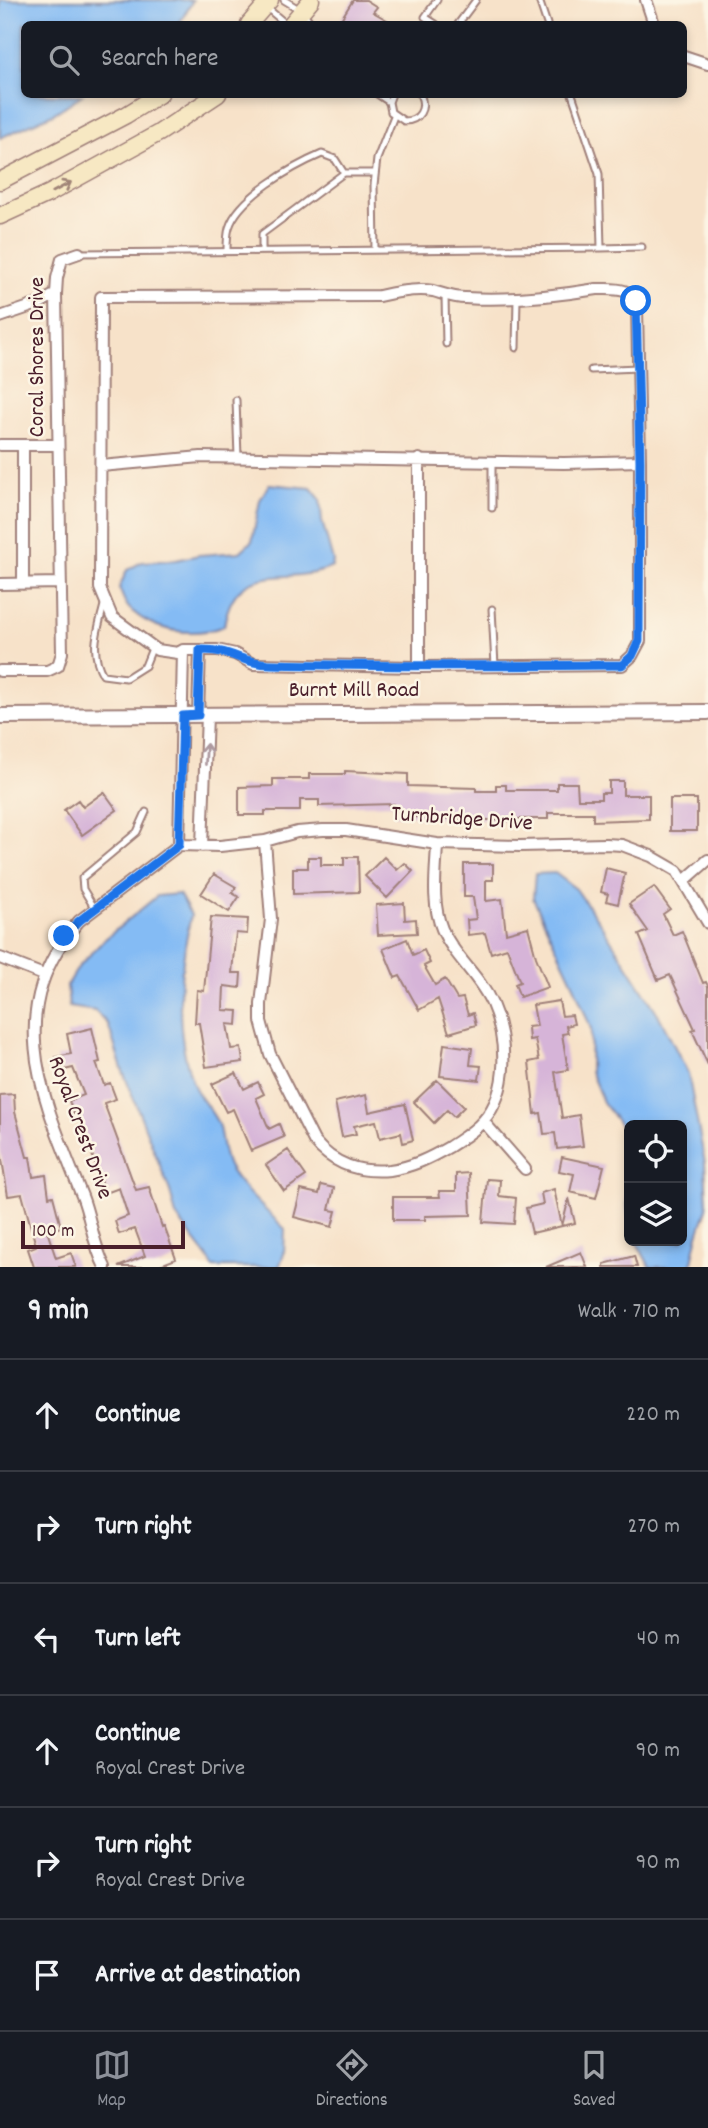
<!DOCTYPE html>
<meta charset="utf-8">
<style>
:root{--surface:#171b24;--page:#242831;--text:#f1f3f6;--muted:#9ea1a6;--line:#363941;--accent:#8c9099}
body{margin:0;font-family:Dekko,sans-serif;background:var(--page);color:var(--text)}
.controls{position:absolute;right:21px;bottom:21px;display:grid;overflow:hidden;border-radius:10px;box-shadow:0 4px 10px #0003}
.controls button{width:63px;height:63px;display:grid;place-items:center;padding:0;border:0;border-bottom:2px solid var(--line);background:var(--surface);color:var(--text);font:35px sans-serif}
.scale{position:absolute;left:21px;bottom:18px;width:164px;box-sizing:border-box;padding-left:7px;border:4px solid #4a1f2b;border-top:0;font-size:19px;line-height:24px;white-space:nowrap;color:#4a1f2b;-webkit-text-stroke:5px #fcf5e5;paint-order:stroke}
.stop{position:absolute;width:21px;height:21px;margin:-16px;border:5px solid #1a73e8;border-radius:50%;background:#fff}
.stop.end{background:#1a73e8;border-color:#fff;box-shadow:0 2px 7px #0008}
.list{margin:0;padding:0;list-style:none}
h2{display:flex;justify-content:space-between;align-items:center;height:91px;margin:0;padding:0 28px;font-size:30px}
h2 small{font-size:23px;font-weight:400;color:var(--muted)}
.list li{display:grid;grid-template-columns:46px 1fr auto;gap:21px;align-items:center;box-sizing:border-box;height:112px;padding:0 28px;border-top:2px solid var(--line)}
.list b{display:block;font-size:26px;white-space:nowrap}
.list p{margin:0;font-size:23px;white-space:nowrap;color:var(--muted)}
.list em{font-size:23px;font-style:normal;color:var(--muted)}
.icon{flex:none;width:38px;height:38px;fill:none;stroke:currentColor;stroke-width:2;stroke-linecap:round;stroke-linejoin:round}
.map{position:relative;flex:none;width:708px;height:1267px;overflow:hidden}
.search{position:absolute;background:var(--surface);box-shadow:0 4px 10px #0003;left:21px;right:21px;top:21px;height:77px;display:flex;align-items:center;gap:18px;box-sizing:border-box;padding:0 24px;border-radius:10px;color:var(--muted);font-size:26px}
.sheet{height:763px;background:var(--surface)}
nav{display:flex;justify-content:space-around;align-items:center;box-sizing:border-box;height:98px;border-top:2px solid var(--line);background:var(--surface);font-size:19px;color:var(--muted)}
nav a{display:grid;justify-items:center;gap:4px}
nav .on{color:var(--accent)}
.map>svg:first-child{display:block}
.water{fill:#84bbf4;stroke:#676d90;stroke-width:2}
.building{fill:#d6b4d8}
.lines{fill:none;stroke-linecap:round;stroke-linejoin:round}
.service-casing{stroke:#a0807a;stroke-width:9}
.minor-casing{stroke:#a0807a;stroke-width:14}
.tertiary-casing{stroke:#a0807a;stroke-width:18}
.secondary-casing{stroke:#a0807a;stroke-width:19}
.service{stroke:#fff;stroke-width:5}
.minor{stroke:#fff;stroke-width:10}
.tertiary{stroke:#fff;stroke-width:14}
.secondary{stroke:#f7e8c3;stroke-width:16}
.oneway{stroke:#a08477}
.oneway2{stroke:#ae9aa0}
.route{stroke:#1a73e8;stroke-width:9}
.labels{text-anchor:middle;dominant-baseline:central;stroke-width:5;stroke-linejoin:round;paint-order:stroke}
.street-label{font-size:23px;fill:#4a1f2b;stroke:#fcf5e5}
</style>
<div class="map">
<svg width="708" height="1267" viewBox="0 0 708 1267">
<rect width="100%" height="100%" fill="#fcf5e5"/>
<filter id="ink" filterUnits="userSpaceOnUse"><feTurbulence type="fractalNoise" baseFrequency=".0143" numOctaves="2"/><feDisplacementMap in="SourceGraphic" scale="14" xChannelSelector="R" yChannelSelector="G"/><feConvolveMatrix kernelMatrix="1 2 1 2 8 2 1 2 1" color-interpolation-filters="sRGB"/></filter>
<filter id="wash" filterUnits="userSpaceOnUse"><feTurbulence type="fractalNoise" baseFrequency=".00686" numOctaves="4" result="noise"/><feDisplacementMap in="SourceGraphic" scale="28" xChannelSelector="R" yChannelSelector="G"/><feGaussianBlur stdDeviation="1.57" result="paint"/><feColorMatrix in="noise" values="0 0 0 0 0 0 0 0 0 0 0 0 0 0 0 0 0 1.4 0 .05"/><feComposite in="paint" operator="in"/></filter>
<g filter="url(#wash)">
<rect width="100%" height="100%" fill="#f7e2c9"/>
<path class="water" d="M0,0h193l-14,24h-155v70l58,1 -29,19 -53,24z
M269,484l42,4 9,11 2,22 11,40 -1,6c-44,21 -97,-11 -108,59 -31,12 -71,6 -95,-18 -5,-5 -7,-14 -10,-20l8,-18 15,-8 34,-2 23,-5 41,-3 12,-11 8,-41z
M555,873l21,16 26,37 56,88 30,59 17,90 2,45 -10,30 -6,29h-41l-13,-24 -1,-2h46v-116h-53v91l-2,-9 1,-36 -3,-39 -22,-30 -13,-31 1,-42 -18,-46 -40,-85 2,-24z
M179,894l12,21c-12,57 -18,113 2,168 5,15 19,26 25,41 4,13 4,29 10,42 9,18 42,48 57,63l-1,25 -5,13h-66l-4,-8 -33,-43 -6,-25 -48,-122 -14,-45 -13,-13 -26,-4 -2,-21 12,-20 25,-26 53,-44z"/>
<g id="blocks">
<path class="building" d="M353,0h13l11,7 -4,5 21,12h-56z
M345,771l63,3v12l68,2v3h20v-6h10v5h51v-7h20l1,16h23v-6h8v-12h14v14h26v24l-56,2v-8h-45v6h-34v2l-100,-4v-2h-20v-11l-75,2v-6h-19v11h-35v4h-26v-28l34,-1v-7h36v-5h36z
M104,792l13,18 -35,25 -18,-25 14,-10 5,7z
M670,799h27v32h-27z
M308,857h13v8h23v-8h14l1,35 -66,2v-26h15z
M384,857l13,13 8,-7 8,8 -26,27 -22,-22z
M464,864h29v16h-7v21l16,-2 4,34 22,-6 8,30 12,30 -28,10 -5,-13 5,-2 -13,-34 -16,5 -6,-20 -17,2 -1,-15 9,-1 -3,-22h-9z
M606,868l19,5 -7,31 -12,-3 2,-7 -7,-2z
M214,874l22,13 -4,6 7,4 -10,15 -28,-18z
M654,887l16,22 -7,5 10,21 9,-4 21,52 3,-1 2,4v79l-16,-35 3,-1 -25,-54 -12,5 -19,-45 9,-4 -19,-27z
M404,903l1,17 11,-1 1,14 -39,2 -2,-30z
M211,917l37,2 -1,15 -11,-1 -2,17 -2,23h9l-1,15 -16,-2 -1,24 15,1 -1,14 -10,-1 4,25 10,-1 2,14 -37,5 -7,-44h-4l2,-33 7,1z
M407,939l6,16 11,-5 6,13 -6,3 11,19 10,-6 12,20 6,-1 5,17 5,-2 3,12 -27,8 -11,-34 -19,11 -19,-34 -5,2 -12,-29z
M559,1001l3,15 10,-1 2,9 -8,2 2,7 -6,1 6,36 -13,2 7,46 17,-3 4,31 -26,3 -2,-16 -11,1 -3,-21 -6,1 -6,-52 10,-2 -4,-21 -6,1 -1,-13 9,-1 -4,-21z
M92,1028l8,34 -4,1 8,22 6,-2 6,16 -12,4 32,87 13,-3 13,40 2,-1 12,33 -21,8h-37l27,-11 -10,-27 -16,5 -4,-13 13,-5 -9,-28 -13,5 -29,-80 -3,1 -5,-13 15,-6 -11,-27 -13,3 -4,-14 15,-3 -4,-20z
M444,1044l28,4 -2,17 11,1 -2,14 -39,-4z
M236,1073l8,16 14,-7 6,12 -8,4 13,31 10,-5 5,13 -33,14 -18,-42 -7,3 -14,-28z
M437,1080l27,27 -10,10 -7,-7 -13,13 -20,-21z
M14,1094l1,18 12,45h3l3,20 13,-2 3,22 4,-1 8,31 -14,4 9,27 15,-5 5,14h-42l-6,-18 8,-3 -14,-52 -14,2 -8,-48v-53z
M366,1095l3,17 36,-8 8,36 -10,3 -2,-10 -21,5 -4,-17 -22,5 2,8 -14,3 -7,-35z
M288,1150l18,26 -22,15 -18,-26z
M562,1157l42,9 -8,32 -26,-6 4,-18 -15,-3z
M469,1173l2,42 -46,1v4h-32v-23h47l-1,-6h17v-17z
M487,1179l13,1 -1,16 17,2 -2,26 -31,-2z
M321,1185l13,3 -5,22 7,1 -4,16 -38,-10 7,-27 18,4z
M554,1189l8,37 7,-28 6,25 -43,10 -6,-25 17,-4 -2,-11z
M581,1252l6,15h-41z
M634,1256l3,11h-33v-3z"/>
</g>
</g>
<g filter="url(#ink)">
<use href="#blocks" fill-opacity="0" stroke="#a0807a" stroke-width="2"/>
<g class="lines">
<defs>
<path id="service" d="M284,0l18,11 10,13
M539,0l8,24
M267,8l19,16
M436,24l-11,-7 12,-17
M458,24l18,-24
M377,94l12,8
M392,94l-3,8 2,10 13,9c15,0 23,-12 16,-27
M601,248l41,-1
M227,250c0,-7 0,-15 2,-22 9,-31 65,-62 93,-74l13,5 9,14h31
M262,250v-16l82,-61
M375,250l-1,-65 3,-26 17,-43
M79,253l522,-5 -2,-74 -27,-80
M445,296l1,48
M516,348l1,-50
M591,370l47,-2
M236,400l2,57
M492,462v46
M104,605c-6,25 -15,46 -1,70l23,3 19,-12 8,-20
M492,609l3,57
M95,909l-12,-20 -1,-11 55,-46 9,-20"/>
<path id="minor" d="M646,0l8,24
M684,56l24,8
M597,289c17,0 36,-3 40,19l3,153v180l-8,15 -10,9 -203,2 -166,-3 -18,-10 -18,-4h-34l-5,3 -21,-3 -45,-33 -12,-29 1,-291 278,-1c17,-4 37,-8 54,-5 11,3 21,7 32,7 44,3 89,-2 132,-9z
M0,317l38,-13 18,-10
M0,445h58
M23,446v138
M419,459v208
M101,466l100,-9 363,6 76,-2
M0,584l61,-1
M0,671h47l11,-5 4,-13 -6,-359 1,-16 5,-19 17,-6
M198,715l2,-65
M265,841l6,78 -10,85v17l9,33 44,87c20,24 45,32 76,29 22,-3 40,-12 59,-23 12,-8 25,-15 34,-26 27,-30 24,-82 9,-117 -12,-28 -38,-47 -50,-75 -11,-27 -6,-57 -5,-85
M179,845l41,1 45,-5 32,-9 26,-2h23l91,14 83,2 86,-2 16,1 29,11 26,15 31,52
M179,845l4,-195
M202,846l5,-131
M684,881l24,-21
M0,958l41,16
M483,1121l42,48
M105,1267c-12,-22 -14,-48 -23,-71 -39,-98 -82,-184 -3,-275l100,-76"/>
<path id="tertiary" d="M0,716l708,-4"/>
<path id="secondary" d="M249,24l21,-24
M291,24l20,-24
M0,181l126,-66 34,-21
M0,216l50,-23 109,-60 59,-39"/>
</defs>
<use href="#service" class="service-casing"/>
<use href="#minor" class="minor-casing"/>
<use href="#tertiary" class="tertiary-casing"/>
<use href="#secondary" class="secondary-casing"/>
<use href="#service" class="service"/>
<use href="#minor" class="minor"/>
<use href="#tertiary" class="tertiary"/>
<use href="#secondary" class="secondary"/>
</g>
<defs><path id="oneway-shaft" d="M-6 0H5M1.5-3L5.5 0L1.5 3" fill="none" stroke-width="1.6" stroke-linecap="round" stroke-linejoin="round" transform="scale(1.75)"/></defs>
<use class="oneway" href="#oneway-shaft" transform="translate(62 187) rotate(-28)"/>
<use class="oneway2" href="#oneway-shaft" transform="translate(206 754) rotate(-87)"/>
</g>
<g class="lines" filter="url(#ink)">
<path class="route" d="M64,936l15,-15 100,-76 4,-129 15,-1 2,-65c31,-1 43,14 71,14 117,3 234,2 351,1l10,-9 7,-15 1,-180 -4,-160"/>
</g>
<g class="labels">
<g class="street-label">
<text transform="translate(38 357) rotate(-90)">Coral Shores Drive</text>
<text x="354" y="691">Burnt Mill Road</text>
<text transform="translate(462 820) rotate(4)">Turnbridge Drive</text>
<text transform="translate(79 1128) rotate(70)">Royal Crest Drive</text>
</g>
</g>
</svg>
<div class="controls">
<button><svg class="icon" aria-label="locate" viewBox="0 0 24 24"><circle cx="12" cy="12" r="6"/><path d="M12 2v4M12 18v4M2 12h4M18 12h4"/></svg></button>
<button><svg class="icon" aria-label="layers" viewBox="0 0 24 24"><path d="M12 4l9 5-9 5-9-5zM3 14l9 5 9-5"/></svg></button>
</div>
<div class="scale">100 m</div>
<div class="stop" style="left:636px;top:301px"></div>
<div class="stop end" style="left:64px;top:936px"></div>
<div class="search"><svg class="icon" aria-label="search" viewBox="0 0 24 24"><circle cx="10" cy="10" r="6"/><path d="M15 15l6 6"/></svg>Search here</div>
</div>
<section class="sheet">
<h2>9 min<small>Walk · 710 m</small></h2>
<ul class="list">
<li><svg class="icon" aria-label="ahead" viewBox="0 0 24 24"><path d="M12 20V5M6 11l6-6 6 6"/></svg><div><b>Continue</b></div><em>220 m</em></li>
<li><svg class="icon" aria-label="right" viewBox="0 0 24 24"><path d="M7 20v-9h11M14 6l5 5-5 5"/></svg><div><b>Turn right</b></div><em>270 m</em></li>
<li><svg class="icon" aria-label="left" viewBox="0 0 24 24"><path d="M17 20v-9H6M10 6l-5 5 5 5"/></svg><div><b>Turn left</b></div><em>40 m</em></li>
<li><svg class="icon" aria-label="ahead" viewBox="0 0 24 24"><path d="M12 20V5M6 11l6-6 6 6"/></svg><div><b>Continue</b><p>Royal Crest Drive</p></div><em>90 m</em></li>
<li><svg class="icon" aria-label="right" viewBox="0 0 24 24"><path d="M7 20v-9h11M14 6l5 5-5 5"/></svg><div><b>Turn right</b><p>Royal Crest Drive</p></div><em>90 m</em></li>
<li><svg class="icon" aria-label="arrive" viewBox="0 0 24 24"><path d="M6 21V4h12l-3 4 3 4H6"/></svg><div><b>Arrive at destination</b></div></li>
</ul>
</section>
<nav>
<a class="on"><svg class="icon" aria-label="map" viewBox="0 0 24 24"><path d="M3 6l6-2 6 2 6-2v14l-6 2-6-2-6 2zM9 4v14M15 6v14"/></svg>Map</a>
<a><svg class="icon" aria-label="directions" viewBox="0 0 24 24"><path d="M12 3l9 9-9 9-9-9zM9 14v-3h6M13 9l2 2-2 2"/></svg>Directions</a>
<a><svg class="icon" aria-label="saved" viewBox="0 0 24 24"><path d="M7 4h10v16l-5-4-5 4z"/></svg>Saved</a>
</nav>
